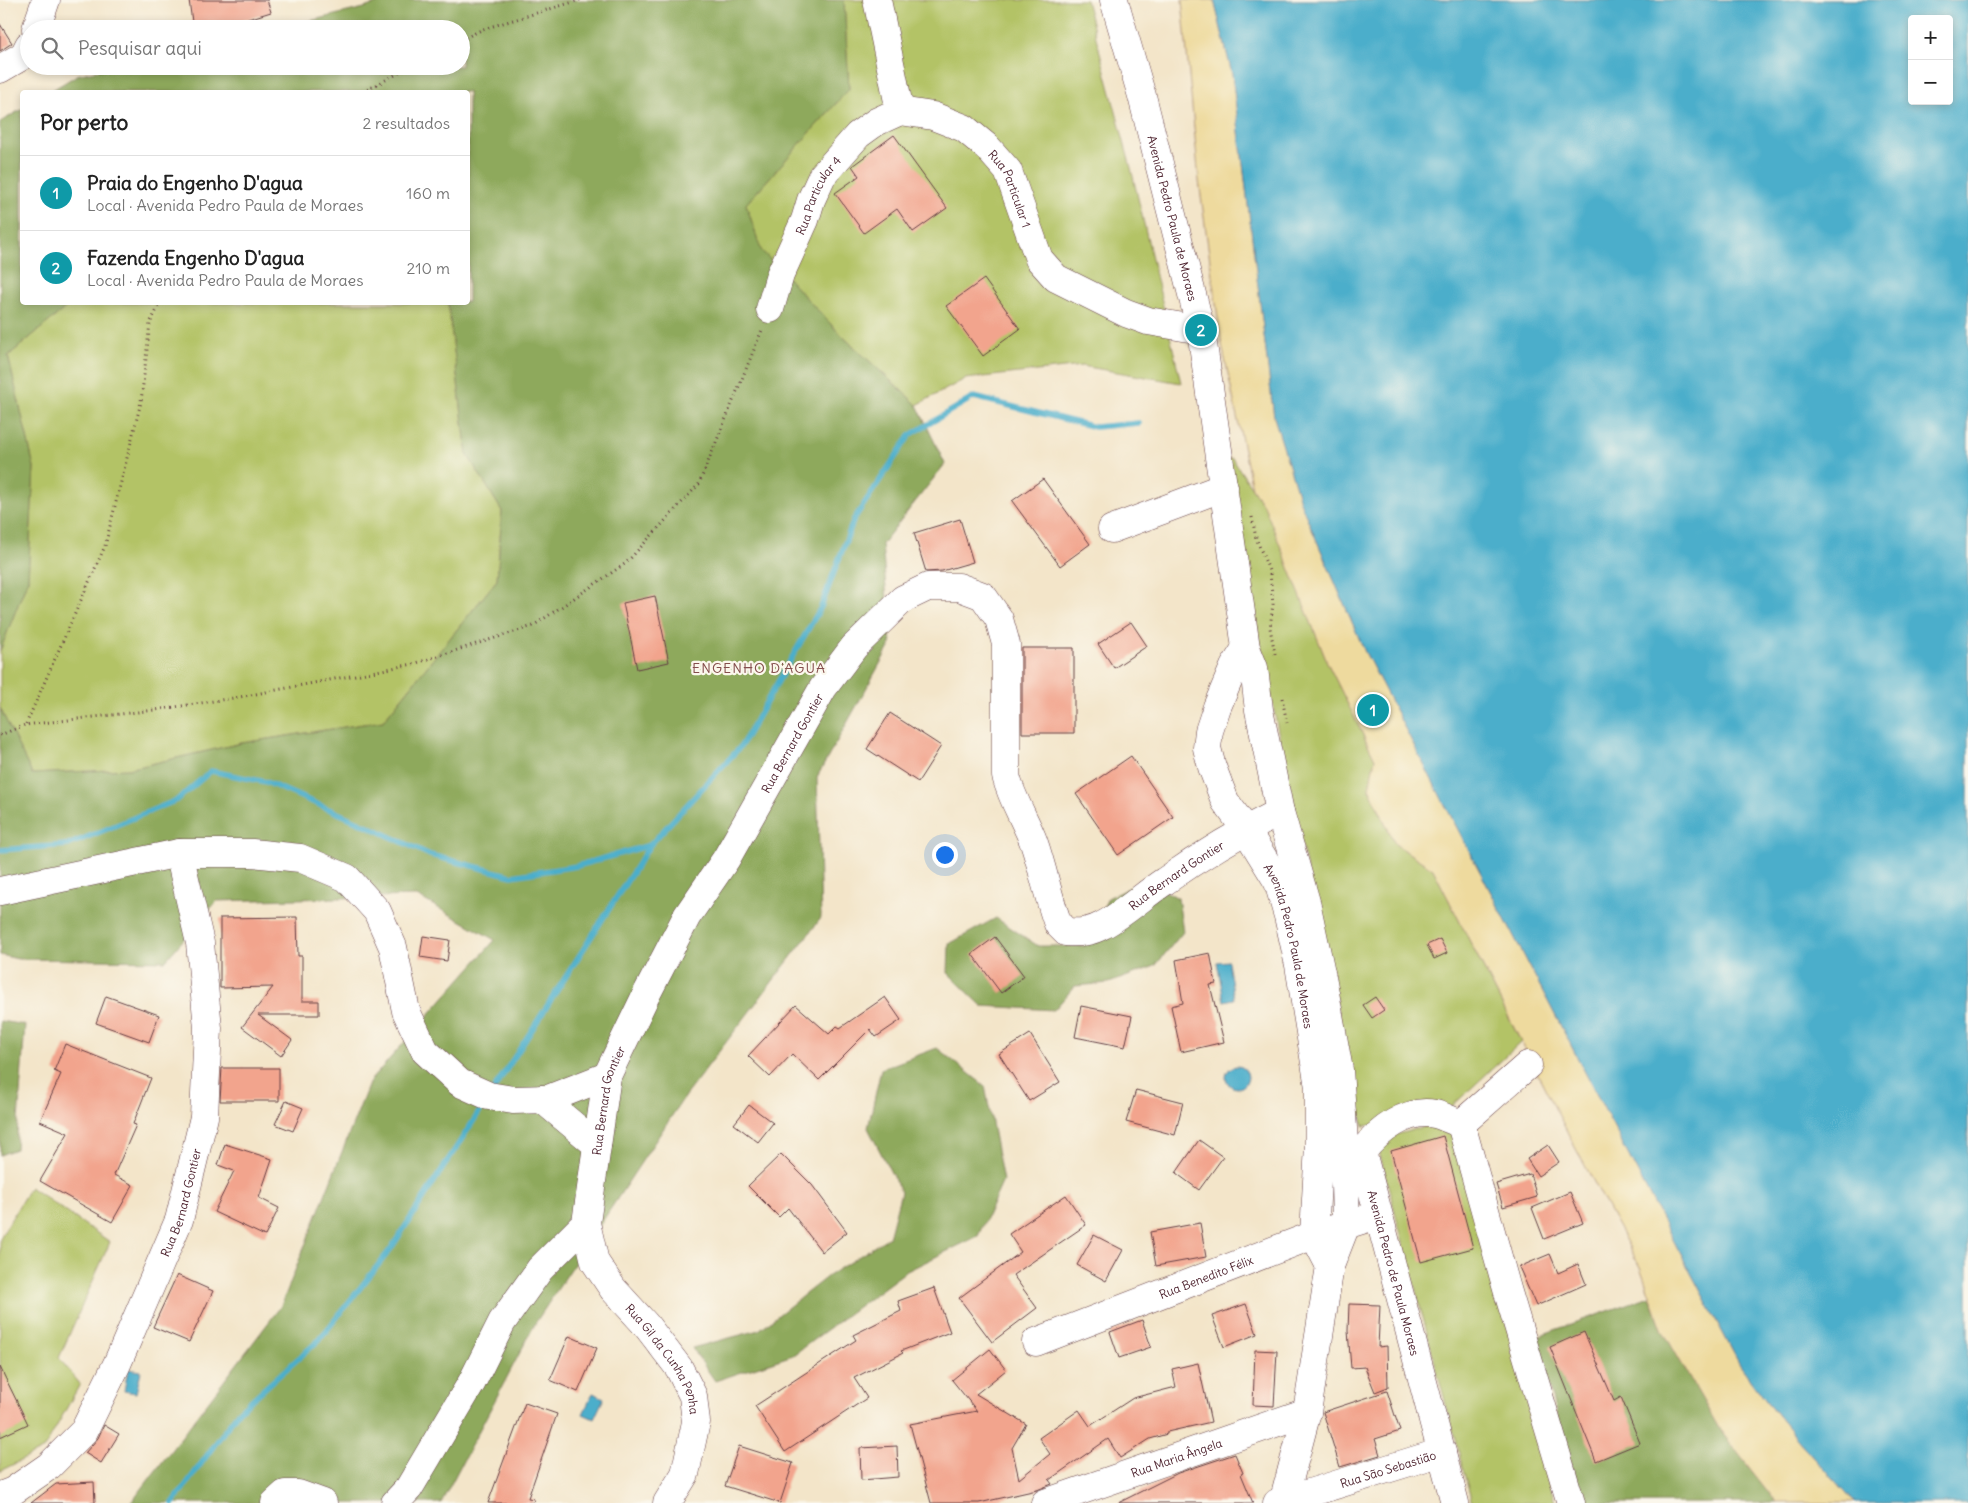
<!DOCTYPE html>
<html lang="pt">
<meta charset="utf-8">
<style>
:root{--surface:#fff;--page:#f6f6f6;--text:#222;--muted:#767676;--line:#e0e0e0;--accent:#b5179e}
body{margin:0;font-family:Delius,sans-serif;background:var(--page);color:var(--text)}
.controls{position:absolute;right:15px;top:15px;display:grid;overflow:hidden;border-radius:5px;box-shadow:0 2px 8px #0003}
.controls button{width:45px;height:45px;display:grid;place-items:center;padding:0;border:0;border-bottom:1px solid var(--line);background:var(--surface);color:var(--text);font:25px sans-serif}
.you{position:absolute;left:944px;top:854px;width:18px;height:18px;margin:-12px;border:4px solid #fff;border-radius:50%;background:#1a73e8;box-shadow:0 0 0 8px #1a73e833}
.badge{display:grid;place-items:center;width:32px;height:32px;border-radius:50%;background:var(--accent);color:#fff;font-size:16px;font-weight:700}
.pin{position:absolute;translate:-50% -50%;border:2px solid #fff;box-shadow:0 1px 5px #0006}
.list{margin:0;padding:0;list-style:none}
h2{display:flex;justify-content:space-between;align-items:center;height:65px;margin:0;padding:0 20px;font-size:21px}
h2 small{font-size:16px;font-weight:400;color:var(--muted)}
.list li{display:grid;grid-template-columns:32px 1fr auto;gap:15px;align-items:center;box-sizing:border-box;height:75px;padding:0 20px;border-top:1px solid var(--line)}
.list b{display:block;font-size:19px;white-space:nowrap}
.list p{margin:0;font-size:16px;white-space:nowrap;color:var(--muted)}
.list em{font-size:16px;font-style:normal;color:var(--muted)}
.icon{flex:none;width:28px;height:28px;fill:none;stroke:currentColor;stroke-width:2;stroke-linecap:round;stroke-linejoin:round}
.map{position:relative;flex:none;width:1968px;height:1503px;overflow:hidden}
.search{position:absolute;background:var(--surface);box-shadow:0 2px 8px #0003;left:20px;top:20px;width:450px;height:55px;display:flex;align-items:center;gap:12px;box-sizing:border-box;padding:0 18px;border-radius:28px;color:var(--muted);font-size:19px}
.panel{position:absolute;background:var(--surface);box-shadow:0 2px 8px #0003;left:20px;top:90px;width:450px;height:215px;border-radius:5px}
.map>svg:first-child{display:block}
.green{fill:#b3c366;stroke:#7e7148}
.forest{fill:#8ea95b;stroke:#6c6443}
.sand{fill:#eeda9e;stroke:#9c7c64}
.water{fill:#4baecb;stroke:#4a667b;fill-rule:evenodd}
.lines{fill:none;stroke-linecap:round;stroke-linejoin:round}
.stream{stroke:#4baecb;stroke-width:5.5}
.building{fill:#f2a48d}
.minor-casing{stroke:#633d43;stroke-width:29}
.major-casing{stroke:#633d43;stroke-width:29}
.path{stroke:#633d43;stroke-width:3;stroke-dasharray:1 4;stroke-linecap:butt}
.minor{stroke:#fff;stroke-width:28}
.major{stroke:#fff;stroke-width:28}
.labels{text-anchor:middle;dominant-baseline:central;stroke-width:4.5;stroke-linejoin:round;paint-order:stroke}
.street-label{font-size:12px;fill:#4a1f2b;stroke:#fbf7ec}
.neighbourhood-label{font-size:14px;letter-spacing:1px;fill:#854e4d;stroke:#fbf7ec}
</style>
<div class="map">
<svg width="1968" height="1503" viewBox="0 0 1968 1503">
<rect width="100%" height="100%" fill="#fbf7ec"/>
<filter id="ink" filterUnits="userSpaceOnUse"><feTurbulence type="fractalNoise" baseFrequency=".02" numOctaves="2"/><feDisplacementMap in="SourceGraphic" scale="10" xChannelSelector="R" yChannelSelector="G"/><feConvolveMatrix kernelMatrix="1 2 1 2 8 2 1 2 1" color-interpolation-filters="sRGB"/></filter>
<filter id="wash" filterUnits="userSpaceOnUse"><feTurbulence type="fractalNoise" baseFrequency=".0096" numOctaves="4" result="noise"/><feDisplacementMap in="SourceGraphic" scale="20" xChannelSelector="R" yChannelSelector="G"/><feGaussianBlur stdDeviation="1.12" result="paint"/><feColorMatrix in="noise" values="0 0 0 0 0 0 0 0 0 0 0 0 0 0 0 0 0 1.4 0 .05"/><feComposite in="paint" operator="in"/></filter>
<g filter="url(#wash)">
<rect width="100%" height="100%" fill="#f3e5c9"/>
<path class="green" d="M844,0h242l45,168 50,215 -99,-17 -117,13 -48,26 -77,-71 -79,-84 -15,-46 103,-115z
M71,303h377l19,151 35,57 -5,69 -114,141 -141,22 -113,26 -97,5 -32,-66v-57l28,-72 6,-112 -26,-111z
M1232,458l33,50 62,154 48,97 -6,30 26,55 38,25 88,173 -72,67 -68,15 -18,2 -73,-335 -66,-331z
M1453,1119l102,384h-83l-96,-363z
M30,1187l80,55 -51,116 21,26 -36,65 -44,22v-233z"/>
<path class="forest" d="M386,0h458l5,89 -103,115 15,46 79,84 77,71 28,59 -63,80 9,100 -74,133 4,141 -136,178 -149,226 -95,181h-310l150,-197 89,-225 125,-141 -78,-44 -200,5 -52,60 -147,-2 -18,-4v-247l32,66 97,-5 113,-26 141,-22 114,-141 5,-69 -35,-57 -19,-151 20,-1v-210h-419l28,-17 39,-9h345v-37h-185l88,-21z
M22,109v193l49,1 -63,53 26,111 -6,112 -28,72v-529z
M1145,880l33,18 5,34 -28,34 -46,17 -34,3 -21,24 -72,-4 -34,-33 1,-29 47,-26 42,28h46l24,-48z
M0,1021l25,4 -9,124 -16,6z
M937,1048l48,38 18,95 -25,55 -73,36 -112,83 -78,26 -23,-33 67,-18 69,-54 61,-39 12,-45 -33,-64 13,-59z
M1650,1296l13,35 57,99 57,73h-196l-46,-166z"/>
<path class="sand" d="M1182,0h32l18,74 42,343 27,87 64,148 287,548 88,165 27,37 31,38 57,63h-78l-57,-73 -57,-99 -23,-64 -64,-118 -143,-280 -38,-25 -26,-56 6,-29 -48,-97 -62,-154 -13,-20 -31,-148 -22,-159z"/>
<path class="water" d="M1214,0h754v1503h-113l-57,-63 -31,-38 -27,-37 -88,-165 -287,-548 -64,-148 -27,-87 -42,-343zM1912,19h37v82h-37z
M1228,961l6,38 -10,2 -7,-39z
M1226 1077a11 11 0 1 1 22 0a11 11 0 1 1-22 0Z
M128,1369l13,2 -5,22 -12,-2z
M593,1393l11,5 -10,21 -11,-5z"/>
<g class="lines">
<path class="stream" d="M0,850l68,-5 109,-45 34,-29 55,11 102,44 62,29 82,21 65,-10 73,-21 91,-99 80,-139 33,-88 56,-84 64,-38 121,30 44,-4
M494,1089l156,-244
M173,1503l65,-91 81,-72 71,-90 95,-147"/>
</g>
<g id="blocks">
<path class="building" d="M189,0h78l4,12 -36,11 -42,6z
M0,24l12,19 -12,8z
M894,135l53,73 -34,24 -16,-23 -33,24 -29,-40 24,-17 -7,-10z
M984,279l36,50 -37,27 -37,-50z
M1043,479l47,65 -30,22 -48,-65z
M960,519l13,43 -31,9 -16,1 -12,-39z
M655,596l14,66 -32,7 -14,-66z
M1131,622l16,24 -33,22 -16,-24z
M1022,648h52v85h-52z
M890,713l51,33 -23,36 -51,-33z
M1131,756l42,61 -55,38 -42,-61z
M297,917l1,39h4v45h17v14h-61l34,25 -11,16 -39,-29 31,-40 -53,1v-70z
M423,936l27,4 -3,21 -27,-4z
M995,937l29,39 -23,17 -29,-39z
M1440,939l7,14 -13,6 -7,-14z
M1210,953l6,31 -6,1 14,57 -43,10 -10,-46 12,-3 -7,-43z
M106,996l53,19 -10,27 -53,-19z
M885,997l16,23 -25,17 -6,-8 -51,51 -27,-26 -22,23 -22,-21 48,-51 33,29 8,-8 3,2z
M1375,997l9,13 -12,8 -9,-13z
M1081,1006l51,10 -7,31 -50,-10z
M1030,1034l30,48 -31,19 -30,-47z
M65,1044l86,34 -18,46 3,1 -22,50 19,10 -21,37 -72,-41 28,-48 -28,-12 21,-47 -7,-3z
M222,1068h57v33h-59z
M1136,1090l47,12 -8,33 -49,-13z
M286,1101l17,7 -10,23 -18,-7z
M749,1105l24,18 -15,19 -24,-18z
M1443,1136l30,112 -52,14 -30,-111z
M1199,1140l24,17 -24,33 -23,-17z
M225,1144l47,15 -13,39 20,10 -14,28 -51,-24 20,-41 -16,-6z
M1548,1145l11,17 -21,14 -11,-17z
M781,1154l31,31 35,47 -25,20 -34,-44 -9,9 -31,-31z
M1530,1174l7,23 -34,10 -7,-23z
M1570,1192l13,31 -39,16 -12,-31z
M1066,1195l20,30 -73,50 24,33 -45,34 -33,-44 62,-46 -12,-18z
M1200,1223l6,34 -50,9 -6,-34z
M1094,1235l29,15 -17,31 -29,-16z
M1550,1254l8,19 20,-9 8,20 -50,22 -17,-39z
M177,1275l36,16 -24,51 -36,-15z
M934,1288l16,44 -49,19 2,2 -49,25 13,20 -82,54 -30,-46 101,-66 -3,-5 48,-24 -3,-10z
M1246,1304l11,30 -33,13 -12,-31z
M1349,1304l31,1 -2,42 9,-1 1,41 -13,5 -10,-25 -14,1 -3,-37z
M1142,1320l9,27 -32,11 -9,-26z
M1584,1332l30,69 7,-4 19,46 -44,18 -46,-114z
M569,1336l28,12 -19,44 -28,-12z
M990,1349l16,21 -30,24 50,30 -14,24 7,31 31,-25 -11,-16 40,-28 11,16 43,-28 43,-11 -4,-18 26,-6 13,59 -44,10v2l-17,5 -30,19 -12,-19 -59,41 3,4 -15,6 -58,13h-48l-21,-79 67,-13 -25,-31z
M1255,1350l22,1 -3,55 -21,-1z
M0,1367l28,57 -28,13z
M1387,1391l13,40 -25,8 5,16 -40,12 -17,-55z
M525,1403l32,11 -29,84 6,1 -1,4h-45z
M104,1425l15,9 -18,29 -16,-10 13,-15z
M739,1446l54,17 -13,40 -55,-17z
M897,1446l1,31 -37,3 -1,-32z
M1235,1454l8,19 -2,1 12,29h-135l60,-30z
M94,1482l1,21h-64l25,-19z"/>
</g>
</g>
<g filter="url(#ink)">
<use href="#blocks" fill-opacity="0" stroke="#633d43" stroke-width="1"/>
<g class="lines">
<defs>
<g id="minor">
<path d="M877,0l23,111"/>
<path d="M36,29l10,-29"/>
<path d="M0,69l24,-14 5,-10"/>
<path id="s1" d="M900,111l33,5 31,12 23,19 21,24 31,88 17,19 70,35 22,8 53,9"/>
<path id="s2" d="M770,309l10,-34 25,-55 6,-20 11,-24 36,-41 18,-13 24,-11"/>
<path d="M1112,529l112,-42"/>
<path d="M0,891l179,-38h73l48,5 47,20 30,33 16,36 13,64 19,40 35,32 29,13 24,4 35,-1 59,-23"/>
<path d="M542,1099l55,46"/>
<path d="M1461,1124l46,165 64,214"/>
<path d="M1461,1124l67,-59"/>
<path id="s3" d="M1362,1152l93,351"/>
<path d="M1362,1152c16,-21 45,-44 73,-38 9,2 17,7 26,10"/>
<path id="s4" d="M586,1223l9,39 18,27 33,36 33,43 14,28 3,26 -11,52 -18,29"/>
<path id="s5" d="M1036,1342l278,-107 64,-20"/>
<path id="s6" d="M0,1496l13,-5 36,-25 35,-35 33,-67 62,-144 25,-103 4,-89 -8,-85 -21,-90"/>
<path d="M275,1503l10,-9h13l25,9"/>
<path id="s7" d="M395,1503l14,-15 63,-106 30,-60 38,-53 46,-46 21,-147 39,-81 41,-79 39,-57 97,-171 31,-41 49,-48 25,-12h31l24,9 16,23 7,25v132c6,24 19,43 28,67 9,26 14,54 24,81l8,8c14,1 25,0 37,-7 21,-11 42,-31 62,-44 37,-26 75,-49 115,-69"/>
<path id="s8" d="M1045,1503l262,-91"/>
<path id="s9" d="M1277,1503l165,-51"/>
</g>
<g id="major">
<path id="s10" d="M1114,0l28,96 59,234 45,318 8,20 5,42 21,102 26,90 17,80 16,88 5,73 2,82 -16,41 -23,146 -24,91"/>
<path id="s11" d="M1246,648l-12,19 -17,40 -8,24 -2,17 5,19 13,34 21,29 32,52 10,34 11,49 20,122v58l-5,90 16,31"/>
</g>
</defs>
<use href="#minor" class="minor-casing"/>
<use href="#major" class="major-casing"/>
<path class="path" d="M461,40l22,-11 97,-29
M363,92l49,-26
M1252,517l4,21 14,35 3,31 -3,24 5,26
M1282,698l5,25
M26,724l79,-178 36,-144 9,-79 11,-21
M0,735l25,-10 130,-15 85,-13 173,-33 120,-38 93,-63 73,-79 63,-154"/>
<use href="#minor" class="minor"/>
<use href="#major" class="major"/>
</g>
</g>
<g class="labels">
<g class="street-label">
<text stroke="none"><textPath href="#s1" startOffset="145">Rua Particular 1</textPath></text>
<text stroke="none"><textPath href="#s2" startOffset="124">Rua Particular 4</textPath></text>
<text stroke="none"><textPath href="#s10" startOffset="226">Avenida Pedro Paula de Moraes</textPath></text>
<text stroke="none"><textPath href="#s7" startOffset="871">Rua Bernard Gontier</textPath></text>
<text stroke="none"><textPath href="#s7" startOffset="1620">Rua Bernard Gontier</textPath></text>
<text stroke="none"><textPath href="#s11" startOffset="326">Avenida Pedro Paula de Moraes</textPath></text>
<text stroke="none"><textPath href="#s7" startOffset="466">Rua Bernard Gontier</textPath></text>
<text stroke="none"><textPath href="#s6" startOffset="356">Rua Bernard Gontier</textPath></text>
<text stroke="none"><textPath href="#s3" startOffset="125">Avenida Pedro de Paula Moraes</textPath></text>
<text stroke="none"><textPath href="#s5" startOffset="182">Rua Benedito Félix</textPath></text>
<text stroke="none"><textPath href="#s4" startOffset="160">Rua Gil da Cunha Penha</textPath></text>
<text stroke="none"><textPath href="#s8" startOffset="139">Rua Maria Ângela</textPath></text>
<text stroke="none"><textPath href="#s9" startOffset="116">Rua São Sebastião</textPath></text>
</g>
<g class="neighbourhood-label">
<text x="759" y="668">ENGENHO D'AGUA</text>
</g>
</g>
</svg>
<div class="controls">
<button>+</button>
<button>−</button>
</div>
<div class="you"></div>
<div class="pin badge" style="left:1373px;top:710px;background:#0f9aa8">1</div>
<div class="pin badge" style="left:1201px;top:330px;background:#0f9aa8">2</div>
<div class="search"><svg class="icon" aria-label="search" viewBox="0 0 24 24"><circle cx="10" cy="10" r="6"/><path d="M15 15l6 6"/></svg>Pesquisar aqui</div>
<section class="panel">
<h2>Por perto<small>2 resultados</small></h2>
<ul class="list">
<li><span class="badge" style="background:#0f9aa8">1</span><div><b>Praia do Engenho D'agua</b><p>Local · Avenida Pedro Paula de Moraes</p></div><em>160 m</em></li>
<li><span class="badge" style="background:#0f9aa8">2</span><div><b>Fazenda Engenho D'agua</b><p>Local · Avenida Pedro Paula de Moraes</p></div><em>210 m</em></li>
</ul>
</section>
</div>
